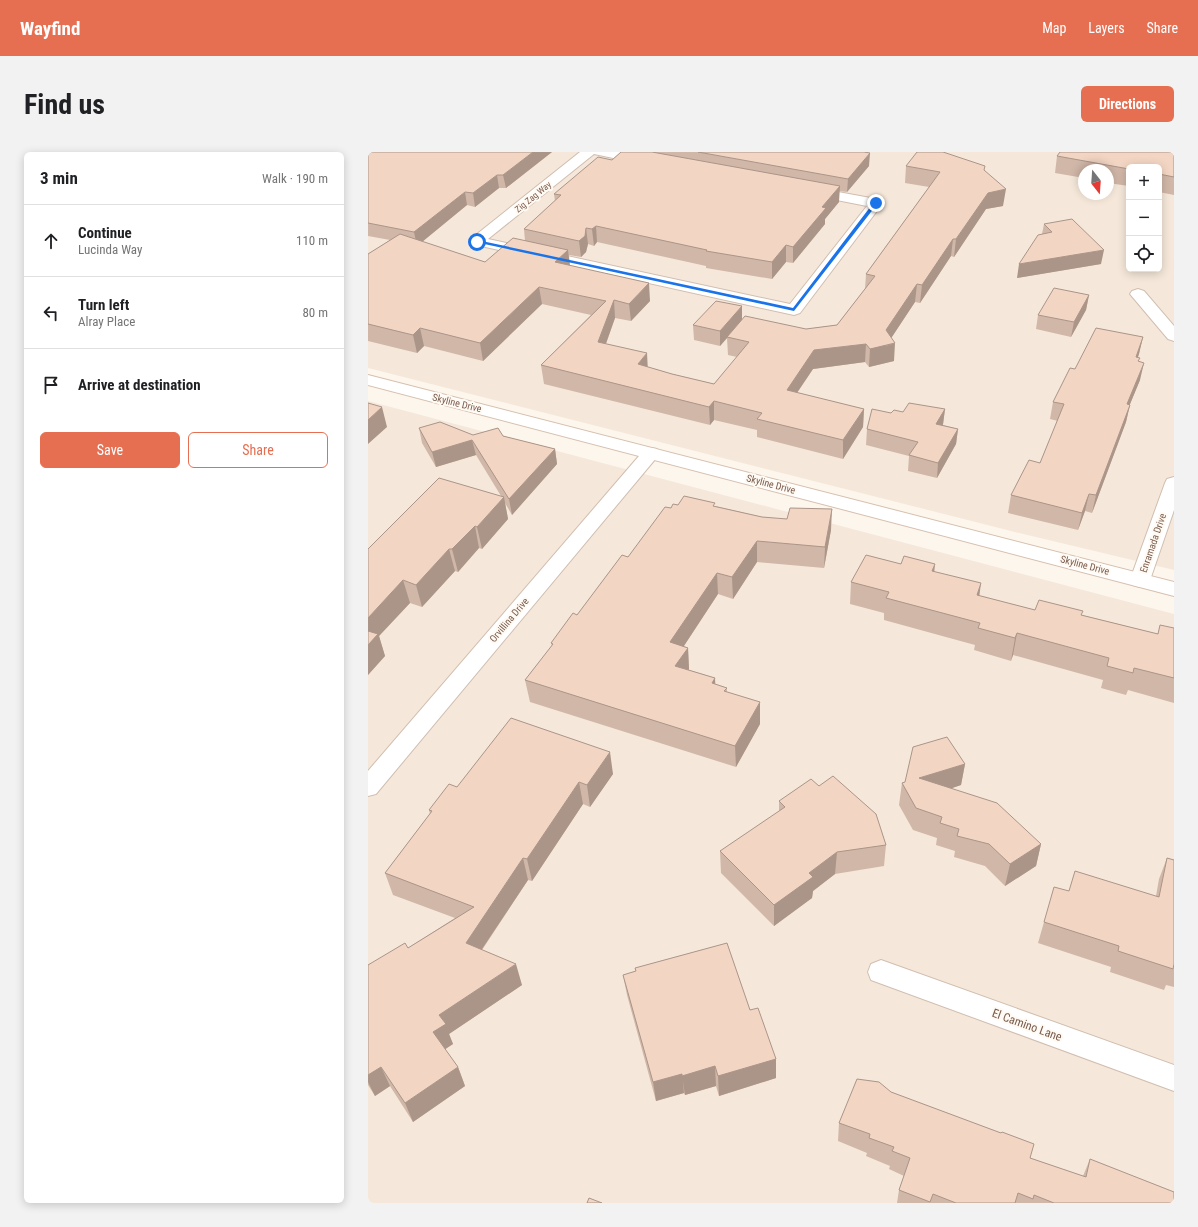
<!DOCTYPE html>
<meta charset="utf-8">
<style>
:root{--surface:#fff;--page:#f2f2f2;--text:#202124;--muted:#757577;--line:#e0e0e0;--accent:#e76f51}
body{margin:0;font-family:"Roboto Condensed",sans-serif;background:var(--page);color:var(--text)}
.controls{position:absolute;right:12px;top:12px;display:grid;overflow:hidden;border-radius:6px;box-shadow:0 2px 10px #0003}
.controls button{width:36px;height:36px;display:grid;place-items:center;padding:0;border:0;border-bottom:1px solid var(--line);background:var(--surface);color:var(--text);font:20px sans-serif}
.compass{position:absolute;left:710px;top:12px;width:36px;height:36px;border-radius:50%;background:var(--surface);box-shadow:0 2px 10px #0003;rotate:163deg}
.stop{position:absolute;width:12px;height:12px;margin:-9px;border:3px solid #1a73e8;border-radius:50%;background:#fff}
.stop.end{background:#1a73e8;border-color:#fff;box-shadow:0 1px 4px #0008}
.list{margin:0;padding:0;list-style:none}
h2{display:flex;justify-content:space-between;align-items:center;height:52px;margin:0;padding:0 16px;font-size:17px}
h2 small{font-size:13px;font-weight:400;color:var(--muted)}
.list li{display:grid;grid-template-columns:26px 1fr auto;gap:12px;align-items:center;box-sizing:border-box;height:72px;padding:0 16px;border-top:1px solid var(--line)}
.list b{display:block;font-size:15px;white-space:nowrap}
.list p{margin:0;font-size:13px;white-space:nowrap;color:var(--muted)}
.list em{font-size:13px;font-style:normal;color:var(--muted)}
.actions{display:flex;gap:8px;padding:12px 16px}
.actions a{flex:1;padding:9px 0;border:1px solid var(--accent);border-radius:6px;text-align:center;font-size:14px;color:var(--accent)}
.actions .main{background:var(--accent);color:#fff}
.icon{flex:none;width:22px;height:22px;fill:none;stroke:currentColor;stroke-width:2;stroke-linecap:round;stroke-linejoin:round}
.map{position:relative;flex:none;width:806px;height:1051px;overflow:hidden;border-radius:6px}
header{display:flex;align-items:center;gap:24px;box-sizing:border-box;height:56px;padding:0 20px;background:var(--accent);color:#fff}
header strong{font-size:19px}
nav{display:flex;gap:22px;margin-inline-start:auto;font-size:14px}
.intro{display:flex;align-items:center;justify-content:space-between;box-sizing:border-box;height:96px;padding:0 24px}
h1{margin:0;font-size:28px}
.button{padding:10px 18px;border-radius:6px;background:var(--accent);color:#fff;font-size:14px;font-weight:700}
main{display:flex;gap:24px;padding:0 24px}
aside{flex:1;background:var(--surface);border-radius:6px;box-shadow:0 2px 10px #0003}
.map>svg:first-child{display:block}
.residential{fill:#f5e8da;fill-rule:evenodd}
.lines{fill:none;stroke-linecap:round;stroke-linejoin:round}
.street-casing{stroke:#d1beb0;stroke-width:2}
.secondary-casing{stroke:#d6c0b0;stroke-width:2}
.street{fill:#fff;fill-rule:evenodd}
.secondary{fill:#fff;fill-rule:evenodd}
.wall{fill:#d1b7a8}
.shaded-wall{fill:#aa9588}
.building{fill:#f3d5c3;stroke:#aa9588}
.route{fill:#1a73e8}
.labels{text-anchor:middle;dominant-baseline:central;stroke-width:4;stroke-linejoin:round;paint-order:stroke}
.far-street-label{font-size:9px;fill:#7a5c4d;stroke:#fffaf3}
.street-label{font-size:10px;fill:#7a5c4d;stroke:#fffaf3}
.near-street-label{font-size:12px;fill:#7a5c4d;stroke:#fffaf3}
</style>
<header>
<strong>Wayfind</strong>
<nav><a>Map</a><a>Layers</a><a>Share</a></nav>
</header>
<div class="intro"><h1>Find us</h1><a class="button">Directions</a></div>
<main>
<aside>
<h2>3 min<small>Walk · 190 m</small></h2>
<ul class="list">
<li><svg class="icon" aria-label="ahead" viewBox="0 0 24 24"><path d="M12 20V5M6 11l6-6 6 6"/></svg><div><b>Continue</b><p>Lucinda Way</p></div><em>110 m</em></li>
<li><svg class="icon" aria-label="left" viewBox="0 0 24 24"><path d="M17 20v-9H6M10 6l-5 5 5 5"/></svg><div><b>Turn left</b><p>Alray Place</p></div><em>80 m</em></li>
<li><svg class="icon" aria-label="arrive" viewBox="0 0 24 24"><path d="M6 21V4h12l-3 4 3 4H6"/></svg><div><b>Arrive at destination</b></div></li>
</ul>
<div class="actions"><a class="main">Save</a><a>Share</a></div>
</aside>
<div class="map">
<svg width="806" height="1051" viewBox="0 0 806 1051">
<rect width="100%" height="100%" fill="#fdf6ec"/>
<path class="residential" d="M0,0h806v418l-167,-40 -639,-162zM761,15h30v102h-30zM716,18h24v24h-24z
M0,249l806,213v589h-806z"/>
<g class="lines">
<defs>
<path id="street" d="M212,0h40l32,6 2,3 -2,3 -5,1 -53,-11 -106,85 302,65 77,-98 -61,-12 -2,-3 2,-3 5,-1 65,12 5,1 2,3 -83,110 -6,2 -322,-71 -2,-3 2,-3z
M770,137l6,2 30,35v15l-6,-2 -38,-45 2,-3z
M283,296l6,1 3,4 -3,4 -281,337 -8,2v-25l277,-322z
M806,325v33l-24,70 -3,5 -7,2 -7,-2 -3,-5 35,-97 2,-4z
M513,808l293,105v26l-303,-111 -3,-8 3,-8z"/>
<path id="secondary" d="M0,223l806,207v14l-806,-211z"/>
</defs>
<use href="#street" class="street-casing"/>
<use href="#secondary" class="secondary-casing"/>
<use href="#street" class="street"/>
<use href="#secondary" class="secondary"/>
</g>
<path class="wall" d="M0,0h184l-46,36h-7l-24,19 -8,-2 -45,37 63,20 40,-21 -1,-12 31,-28 -1,-7 58,-34 9,-8h245l3,14 -22,26 -8,-1v11l-14,17v5l-32,39 -7,-1 -14,17 -66,-11v-2l-109,-24 -3,4 -6,-2 -2,8 -5,5 -12,-2 1,11 80,35 -19,20 -16,-3 -9,26 42,23 24,7 42,10 23,-27 -9,-2 -1,-17 -7,8 -26,-6 -1,-15 49,-19v14l64,9 31,-4 28,-36 1,-15 63,-87 -24,-4 1,-17 79,5 18,35 -17,3 -32,48 -3,-1 -31,47 -5,-1 -24,36 3,23 -25,6 -4,-5 -52,7 -16,24 67,16 -1,18 -20,32 -86,-22v-7l-43,-10 -4,5 -166,-41 -3,-19 50,-50 -49,-11 -59,57 -59,-15 -7,7 -49,-12v-87l22,-14 -22,-4z
M806,0v43l-15,-3v-25h-30v19l-21,-3v-13h-24v8l-29,-5 2,-17z
M676,72l57,40 -84,14 25,-44z
M721,143l-3,15 -15,27 -35,-8 2,-14z
M775,185l-5,20 2,23 -10,24 -4,18 -34,91 -7,-2 -7,19 -70,-17 3,-18 29,-32 18,-42 -8,-2 3,-17 22,-33z
M577,257l-2,16 15,4 -2,15 -19,34 -29,-7 1,-15 -43,-11 1,-16 24,-16z
M51,276l54,7 30,1 52,13 2,15 -45,51 -7,-12 3,16 -26,30 -3,-1 -21,24 -3,-1 -33,36 -12,-4 -31,33 6,20 -17,19v-126l133,-53 -25,-41 -40,12 -14,-24z
M310,353l37,1 47,11 69,13 -7,38 -67,-6 -24,37 -15,-5 -34,52 4,2 1,21v1l26,8v6l12,4v4l33,32 -24,43 -206,-65 -5,-22 27,-34 -1,-3 26,-28 94,-107z
M533,412l33,8 45,24 56,14 47,5 75,19 17,-6v75l-46,-13 -2,5 -25,-7 2,-8 -90,-25 -2,6 -37,-11 1,-5 -91,-25v-7l-34,-9 1,-22z
M597,612l-4,21 -9,3 89,56 -5,22 -31,20 -20,-20 -31,-9 1,-6 -19,-6 1,-7 -24,-8 -14,-25 3,-22z
M245,622l-23,33 -7,-3 -51,77 -4,-1 -46,70 40,35 -73,49 4,10 -8,5 13,18 7,19 -52,36 -23,-36 -15,10 -7,-11v-120l40,-17 47,-30 -62,-23 -8,-22 45,-59 -1,-4 28,-23z
M411,649l107,44 -2,21 -49,8 -22,17 -1,7 -38,28 -53,-53 -1,-22 59,-39z
M799,706l7,2v127l-8,-2 -2,5 -54,-18 1,-5 -73,-24 6,-21 25,-31 87,5 3,-17z
M267,816l115,42 26,49v19l-57,18 -3,-10 -31,9 -1,-2 -28,8 -29,-106 -4,-20 13,-3z
M523,940l139,66 53,18 7,-17 84,44h-277l2,-13 5,-14 -15,-7 1,-3 -24,-10 1,-3 -29,-12 1,-18z"/>
<path class="shaded-wall" d="M165,0h19l-46,36 -3,-13z
M502,1l-1,13 -22,26 1,-13z
M129,23l2,13 -24,19 -2,-14z
M472,34l-1,16 -14,17v5l-32,39v-16l29,-40z
M638,37l-3,17 -17,3 -32,48 2,-18 32,-46z
M97,40l2,13 -50,41 -3,-14z
M228,74l1,16 -3,4 -2,-17z
M218,76l2,16 -2,8 -5,5 -2,-16z
M585,87l-2,17 -31,47 2,-18z
M418,93v17l-14,17v-17z
M200,98l2,17 -15,-5z
M736,98l-3,14 -84,14 2,-14z
M281,131l1,18 -19,20 -2,-17z
M549,132l-2,18 -29,44 9,-3 -1,18 -25,6 1,-18 16,-19z
M171,135l3,17 -59,57 -3,-18z
M721,143l-3,15 -15,27 3,-15z
M246,148l1,18 -15,42 -2,-18z
M374,154v15l-15,16v1l-7,8v-15z
M52,176l4,18 -7,7 -4,-18z
M775,185l-4,17 -7,20 4,-17z
M498,192l-1,18 -52,7 -27,40 1,-19 27,-40z
M279,201l1,19 -10,-8z
M776,211l-4,17 -17,41 4,-17z
M346,249v19l-4,5 -1,-18z
M762,253l-4,17 -34,91 4,-18z
M14,255l5,20 -19,17v-24z
M496,257l-1,18 -20,32v-19z
M577,257l-2,15 -8,15 1,-15z
M590,277l-2,15 -19,34 1,-15z
M104,288l4,15 -40,12 -4,-15z
M187,297l2,15 -45,51 -3,-16z
M721,342l-4,17 -7,19 4,-17z
M136,345l4,22 -26,30 -5,-22z
M464,357l-1,21 -7,38 1,-21z
M107,374l4,22 -21,24 -6,-23z
M389,389v21l-24,37 -1,-22z
M81,397l6,22 -33,36 -6,-22z
M567,412l-2,22 -1,-15z
M349,421l1,21 -46,70 -2,-22z
M35,428l7,23 -31,33 6,20 -17,19v-57z
M613,431l-3,23 -1,-11z
M649,481l-4,22 -2,6 4,-23z
M320,496l1,21 -12,19 -2,-22z
M347,526l1,22 -4,-17z
M392,550v22l-24,43 -1,-21z
M242,600l3,22 -23,33 -3,-22z
M597,612l-4,21 -44,15 2,-22z
M211,630l4,22 -51,77 -5,-22z
M673,692l-5,22 -31,20 5,-22z
M469,700l-2,22 -22,17 -1,7 -38,28v-21l35,-32z
M155,706l5,22 -56,84 -6,-21z
M148,812l6,21 -73,49 4,10 -12,8 -8,-20 6,-17z
M408,907v19l-57,18 -1,-20z
M347,914l1,20 -31,9 -3,-19z
M13,915l9,19 -15,10 -7,-14v-7z
M90,915l7,19 -52,36 -8,-19z
M314,922l2,19 -28,8 -3,-19z"/>
<path class="building" d="M0,0h165l-30,23h-6l-24,18 -8,-1 -51,40 -46,-9z
M253,0h31l188,34 -18,21 4,1 -33,39 -7,-2 -14,17 -66,-11 1,-1 -111,-24 -4,3 -6,-1 -1,8 -6,5 -55,-12 37,-34 -7,-1 44,-37 14,3z
M330,0h166l6,1 -22,26z
M549,0h26l42,14 -1,4 22,19 -18,4 -32,46h-3l-31,46 -5,-1 -31,46 9,13 -25,6 -4,-5 -52,6 -27,40 77,19 -21,31 -86,-21 5,-6 -48,-12 -5,6 -168,-42 65,-64 -67,-14 -59,56 -60,-15 -7,7 -45,-11v-70l32,-20 85,28 28,-24 55,12 -13,12 94,21 -20,21 -15,-4 -16,42 49,11 -9,11 34,10 42,10 35,-42 -22,-5 18,-21 61,13 31,-4 38,-49 -9,-2 74,-102 -34,-6z
M692,0h114v25l-15,-3v-7h-30v2l-72,-13z
M704,67l32,31 -85,14 19,-29 14,-3 -8,-8z
M686,136l35,7 -15,27 -36,-7z
M348,149l26,5 -22,25 -27,-6z
M728,176l47,9 -7,20 4,1 -2,3 6,2 -17,41 3,1 -34,90 -7,-1 -7,19 -71,-18 18,-35 11,3 24,-59 -11,-2 17,-34 5,1z
M0,251l14,4 -14,13z
M541,251l36,6 -9,15 22,5 -20,34 -29,-8 9,-13 -51,-13 5,-20 19,4 3,-3 9,2z
M72,270l33,13 25,-7 5,8 52,13 -46,50 -37,-59 -40,12 -13,-24z
M71,326l65,19 -27,30 -2,-1 -23,23h-3l-33,36 -13,-5 -35,38v-69z
M316,344l31,7 -2,3 49,11 25,2 3,-11 42,1 -7,38 -68,-6 -25,36 -15,-4 -47,69 18,6 -13,18 40,12 -3,5 15,5 -3,3 36,11 -25,44 -210,-66 28,-36 -2,-1 22,-30 4,2 45,-60 6,2 37,-50 6,1 2,-4 5,1z
M498,403l35,9 3,-8 31,8 -3,7 49,12 -4,12 58,15 4,-10 44,11 -2,4 77,19 2,-9 14,3v50l-40,-10 -1,5 -26,-7 2,-8 -92,-25 -2,5 -37,-10 2,-5 -94,-25 3,-6 -38,-10z
M0,479l10,3 -10,11z
M143,566l99,34 -23,33 -8,-3 -52,77 -4,-1 -57,85 50,21 -77,51 7,9 -13,8 25,35 -53,36 -24,-36 -13,8v-110l37,-22 3,5 66,-41 -89,-34 47,-62 -3,-1 20,-26 8,3z
M579,585l18,27 -46,14 78,25 44,41 -31,20 -21,-20 -32,-8 2,-7 -19,-6 2,-6 -26,-9 -14,-25 3,-1 8,-35z
M465,624l43,38 10,31 -49,7 -28,21 4,4 -39,28 -54,-54 65,-44 -6,-6 32,-22 8,7z
M799,706l7,2v104l-1,5 -55,-18 1,-5 -75,-24 10,-35 15,4 6,-20 84,26z
M359,791l23,67 8,-2 18,51 -58,17 -3,-10 -33,10v-2l-29,8 -30,-107 13,-4 -1,-3z
M489,927l22,3 12,10 110,41 1,-1 32,12 -4,14 56,19 4,-18 84,33v11h-120l-20,-8 -1,4 -15,-6 -3,10h-59l-23,-9 -3,8 -31,-12 11,-32 -18,-7 2,-4 -25,-9 1,-4 -31,-11z
M221,1046l13,5h-15z"/>
<path class="route" d="M506,50l4,1 -84,108 -319,-69 2,-2 316,68z"/>
<g class="labels">
<g class="far-street-label">
<text transform="translate(165 45) rotate(-39)">Zig Zag Way</text>
</g>
<g class="street-label">
<text transform="translate(89 251) rotate(14)">Skyline Drive</text>
<text transform="translate(403 332) rotate(15)">Skyline Drive</text>
<text transform="translate(785 391) rotate(-71)">Enramada Drive</text>
<text transform="translate(717 413) rotate(15)">Skyline Drive</text>
<text transform="translate(141 468) rotate(-50)">Orvillina Drive</text>
</g>
<g class="near-street-label">
<text transform="translate(659 873) rotate(20)">El Camino Lane</text>
</g>
</g>
</svg>
<div class="controls">
<button>+</button>
<button>−</button>
<button><svg class="icon" aria-label="locate" viewBox="0 0 24 24"><circle cx="12" cy="12" r="6"/><path d="M12 2v4M12 18v4M2 12h4M18 12h4"/></svg></button>
</div>
<svg class="compass" viewBox="-18 -18 36 36"><path d="M0-13l5 13h-10z" fill="#e53935"/><path d="M0 13l5-13h-10z" fill="#757577"/></svg>
<div class="stop" style="left:109px;top:90px"></div>
<div class="stop end" style="left:508px;top:51px"></div>
</div>
</main>
